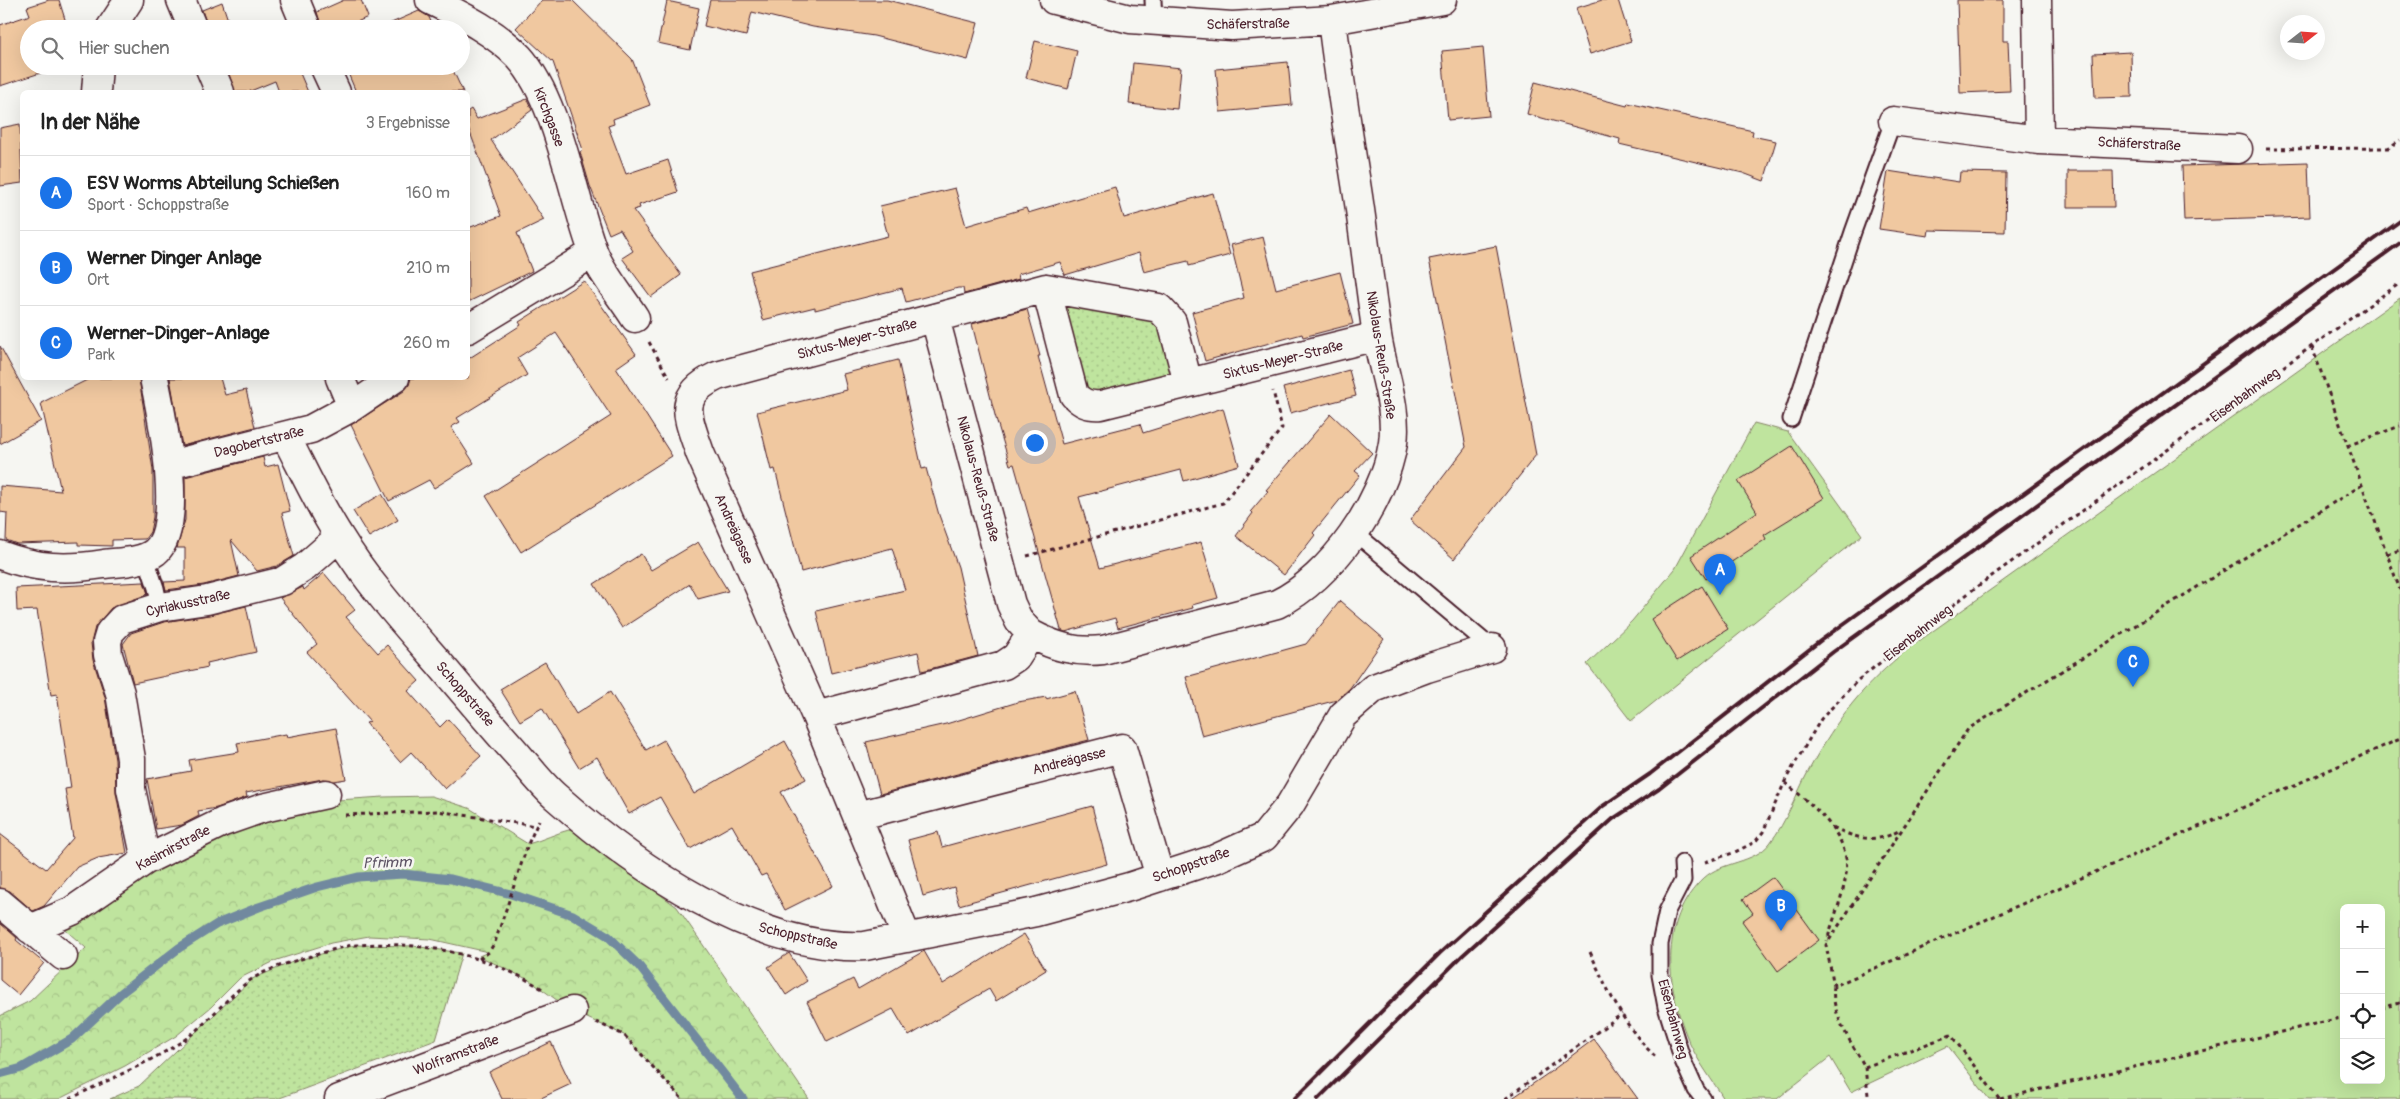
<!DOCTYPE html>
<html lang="de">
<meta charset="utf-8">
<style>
:root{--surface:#fff;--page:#f2f2f2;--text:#222;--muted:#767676;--line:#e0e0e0;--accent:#1a73e8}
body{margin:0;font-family:Pangolin,sans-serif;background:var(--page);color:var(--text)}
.controls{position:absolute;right:15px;bottom:15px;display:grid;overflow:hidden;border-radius:8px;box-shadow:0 5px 20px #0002}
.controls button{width:45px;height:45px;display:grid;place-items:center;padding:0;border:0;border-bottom:1px solid var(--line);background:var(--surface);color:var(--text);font:25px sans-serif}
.compass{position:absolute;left:2280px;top:15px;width:45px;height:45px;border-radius:50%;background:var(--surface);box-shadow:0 5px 20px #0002;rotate:73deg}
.you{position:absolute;left:1034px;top:442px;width:18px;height:18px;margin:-12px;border:4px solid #fff;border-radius:50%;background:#1a73e8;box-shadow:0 0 0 8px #1a73e833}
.badge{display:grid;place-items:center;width:32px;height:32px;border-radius:50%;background:var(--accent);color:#fff;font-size:16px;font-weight:700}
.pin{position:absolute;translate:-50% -41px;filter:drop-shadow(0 1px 2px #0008)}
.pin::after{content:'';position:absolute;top:26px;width:18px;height:15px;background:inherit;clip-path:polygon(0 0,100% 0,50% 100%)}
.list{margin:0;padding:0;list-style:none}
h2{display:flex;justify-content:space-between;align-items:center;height:65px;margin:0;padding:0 20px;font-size:21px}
h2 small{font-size:16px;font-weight:400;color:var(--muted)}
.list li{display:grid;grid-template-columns:32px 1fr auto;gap:15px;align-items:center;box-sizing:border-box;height:75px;padding:0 20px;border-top:1px solid var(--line)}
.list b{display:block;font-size:19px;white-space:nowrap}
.list p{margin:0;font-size:16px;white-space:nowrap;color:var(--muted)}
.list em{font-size:16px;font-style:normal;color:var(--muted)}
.icon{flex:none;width:28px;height:28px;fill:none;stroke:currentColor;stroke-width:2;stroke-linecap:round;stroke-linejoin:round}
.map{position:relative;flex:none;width:2400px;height:1099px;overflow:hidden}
.search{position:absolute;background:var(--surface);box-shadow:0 5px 20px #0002;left:20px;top:20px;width:450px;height:55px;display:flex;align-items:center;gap:12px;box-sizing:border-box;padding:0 18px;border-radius:28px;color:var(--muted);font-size:19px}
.panel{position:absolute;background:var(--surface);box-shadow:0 5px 20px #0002;left:20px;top:90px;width:450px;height:290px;border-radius:8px}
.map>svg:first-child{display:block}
.grass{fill:url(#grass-dots);stroke:#848264}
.forest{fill:url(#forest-crowns);stroke:#848264}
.garden{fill:#bfe49e;stroke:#848264;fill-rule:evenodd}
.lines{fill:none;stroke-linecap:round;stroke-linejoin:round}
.stream{stroke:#71899f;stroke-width:9}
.building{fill:#f0c8a0;stroke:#4a1f2b}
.lane-casing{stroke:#4a1f2b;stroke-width:19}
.street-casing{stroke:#4a1f2b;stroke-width:31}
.path{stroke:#4a1f2b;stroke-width:3;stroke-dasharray:4 4;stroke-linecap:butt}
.lane{stroke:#f6f6f2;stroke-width:15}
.street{stroke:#f6f6f2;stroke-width:28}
.rail{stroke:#4a1f2b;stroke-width:4}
.labels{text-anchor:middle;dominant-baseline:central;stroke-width:5;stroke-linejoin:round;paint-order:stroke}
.street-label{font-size:14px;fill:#4a1f2b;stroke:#f6f6f2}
.water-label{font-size:15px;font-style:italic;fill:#5e5465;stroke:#f6f6f2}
</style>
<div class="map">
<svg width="2400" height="1099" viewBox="0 0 2400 1099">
<defs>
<pattern id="grass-dots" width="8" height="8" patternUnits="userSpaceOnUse" patternTransform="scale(1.25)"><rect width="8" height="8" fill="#bfe49e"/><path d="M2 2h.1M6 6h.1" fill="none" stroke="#a6c388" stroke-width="1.8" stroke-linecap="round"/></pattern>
<pattern id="forest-crowns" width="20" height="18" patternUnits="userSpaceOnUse" patternTransform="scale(1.25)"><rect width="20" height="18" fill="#bfe49e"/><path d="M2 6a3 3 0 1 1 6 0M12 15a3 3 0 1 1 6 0" fill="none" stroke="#a6c388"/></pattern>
</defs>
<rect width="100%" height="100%" fill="#f6f6f2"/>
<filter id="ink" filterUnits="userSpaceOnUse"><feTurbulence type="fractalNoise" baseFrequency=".02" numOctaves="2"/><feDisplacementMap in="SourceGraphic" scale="10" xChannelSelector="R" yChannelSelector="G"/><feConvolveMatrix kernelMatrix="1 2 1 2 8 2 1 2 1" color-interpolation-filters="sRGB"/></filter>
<g filter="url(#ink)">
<path class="grass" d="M1073,304l86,16 15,48 -5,7 -75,20 -11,-7 -20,-75 4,-6z
M355,945l58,1 49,7 -26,87 -159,59h-167l29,-13 113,-107 43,-18z"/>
<path class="forest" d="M431,796l38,12 59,36c15,-4 28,-11 44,-15l105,78 132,192h-127l-58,-64 -52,-24 -43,-31 -50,-24 9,-4 -58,-13 -61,-3 -38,7 -54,17 -37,18 -29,29 -35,29 -51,30 -66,33h-59v-83l30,-15 56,-53 -25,-22 118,-76 144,-49 60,-4z"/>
<path class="garden" d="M2400,298v801h-411l-41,-53 -97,46 -21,-35 -53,42h-53c-11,-18 -25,-36 -34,-55 -23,-52 -33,-123 14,-166 18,-17 50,-14 66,-35 17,-22 26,-49 39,-73 29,-54 54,-84 100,-122zM2344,908h37v172h-37z
M1754,423l34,9 74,103 -231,186 -44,-57 45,-43 43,-52z"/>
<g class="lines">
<path class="stream" d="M0,1074l22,-6 50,-29 49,-46 58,-45 38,-24 42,-17 58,-20 41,-10 45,-3 48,5 60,15 62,21 35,21 31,30 104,133"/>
</g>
<path class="building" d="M49,0h10l9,29h-39v37h33l-62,20v-61l30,-10 -3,-8z
M344,0h17l7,17 -27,12h-19l-5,-17z
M542,0h30l60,59 18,46 -37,14 1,5 -6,2 18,48 42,-14 10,32 -39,13 1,3 -7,2 48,65 -30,22 -29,-39 11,-7 -13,-22 -11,5 -19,-48 -10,-34 3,-2 -30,-88 -37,-34z
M710,0h177l91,23 -10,37 -94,-24 -61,-9 -61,-15 -6,24 -42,-10z
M1602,0h16l13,41 -41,13 -14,-46z
M1957,0h46v41h5l2,50 -50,2z
M667,1l32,7 -9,42 -32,-7z
M222,2l9,27h-23l-6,-19z
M419,11l10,6 5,12h-43l-2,-5z
M1035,41l42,10 -9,38 -42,-11z
M1483,47l6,69 -41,4 -6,-69z
M2131,52l1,45 -37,1 -2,-44z
M1288,62l4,43 -72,7 -4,-43z
M1133,63l48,5 -4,41 -48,-5z
M226,66h83l-10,5 9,21h-29l-4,-11 -27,11h-13z
M345,66h106l12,26h-107z
M1535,82l92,24 1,-3 125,28 -1,5 24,5 -12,40 -21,-8 -124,-29 1,-5 -93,-25z
M527,99l5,11 -41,30 53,80 -27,13 15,38 -64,31v-74l33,-12 -33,-89v-16l3,-2 6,10z
M20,124l2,59 -22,3v-58z
M2308,162l2,55 -126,4 -2,-55z
M1888,171l71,11 1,-10 46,1 -1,59 -76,-2 -1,6 -49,-7z
M2068,171h45l1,36h-46z
M1115,187l9,31 89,-25 17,62 -41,11 -1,-5 -44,11 -5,-19 -74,22 -5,-13 -42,12 1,5 -55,15 -1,-6h-5l-52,14 -4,-14 -87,22v-3l-52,13 -13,-49 138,-35 -8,-30 75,-18 11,38 60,-18 2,5z
M1263,237l13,52 64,-17 13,52 -50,13 -1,-3 -97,27 -13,-49 52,-14 -13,-53z
M1496,246l40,209 -82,104 -44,-39 56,-73 -37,-188z
M584,281l52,73 -20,14 56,88 -151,96 -35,-56 125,-80 -55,-83 -39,25 10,17 -70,43 3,4 -9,5 23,36 -40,25 -5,-8 -40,21 -38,-76 53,-34 5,-6 2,-7h57v-19l53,-34 -2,-3z
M1027,309l13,47h-2l24,88 78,-20 3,9 80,-25 16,57 -55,16 -3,-11 -102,27 21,71 101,-26 17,56 -26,7 1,3 -75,20 -3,-10 -50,14 -4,-2 -47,-166 -4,1 -15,-50 -23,-91z
M0,346l41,75 -41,23z
M898,360l24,109 4,-1 13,47 19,52 20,89 -56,15 -4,-19 -87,21 -15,-62 89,-21 -13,-42 -91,24 -26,-103 -4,1 -14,-58 90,-22 -4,-16z
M1349,370l7,26 -66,17 -7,-25z
M91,378h48l14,92v47l-3,15 -5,7 -33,1v6l-34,-1v-3l-61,2 -11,-4 1,-27 -7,-1v-26l61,5 -20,-88z
M170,378h50l5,17 21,-5 9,37 -73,19z
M1331,414l41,39 -17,18 5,4 -47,58 2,2 -31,40 -48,-39 17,-23 -2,-2 17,-20 -2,-1z
M1792,446l32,52 -60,37 2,4 -60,40 -15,-23 66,-44 -19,-31z
M263,457l2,10 13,-3 12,47 -8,2 12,43 -17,10 -20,5 -26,-31 8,36 -35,9 -38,5 -2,-8 21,-1v-33h-8l8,-28v-43z
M382,494l16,26 -29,17 -16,-26z
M698,542l30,49 -30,8 -8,-15 -68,44 -28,-44 47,-30 10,16z
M324,573l31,37 -9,7 32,36 9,-8 32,36 -11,10 32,36 8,-8 33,37 -36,33 -34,-37 -11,10 -34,-39 4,-1 -63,-70 10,-8 -37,-46 23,-11 1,3z
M144,582l4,12 -37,14 -16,19 -4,16 2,17 12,37 10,63 1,32 11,61 -29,5 -21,9 -33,39 -11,5 -23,-20 -10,-3v-54l46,35 27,-31 -8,-49 6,-1 -14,-94 -6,1 -14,-85 -20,1 -1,-23z
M1702,586l26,43 -51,32 -26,-42z
M1340,601l44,38 -34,49 -13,12 -135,36 -16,-59 120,-33z
M246,606l10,46 -49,11 1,4 -75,16 -10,-39 8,-11 33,-11 45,-7z
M545,662l31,52 34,-22 36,58 18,-10 30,54 91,-53 21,38 -25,13 52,94 -48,24 -19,-36 -5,2 -29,-51 -42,24 -30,-52 -31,17 -32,-57 -18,11 -37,-60 -22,13 -20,-32z
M1075,691l14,49 -209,54 -14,-52 80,-18 72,-22 28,-5v2z
M336,728l10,51 -12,2 -11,-2 -77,14 1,4 -30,11 -19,3 1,5 -17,9 -26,4 -9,-50 44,-8 -2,-11 50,-8 -2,-9 49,-9 1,3z
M1092,806l15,58 -148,41 -5,-18 -31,9 -15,-56 30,-8 4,15z
M1773,877l46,63 -41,31 -36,-50 11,-8 -10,-14z
M0,923l17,15 -1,2 28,23 -26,32 -18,-15z
M1024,934l22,36 -50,31 -7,-12 -80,47 -16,-27 -66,33 -20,-40 46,-23 5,10 66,-38 19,33z
M789,953l18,28 -21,14 -18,-28z
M1594,1039l44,60h-127l39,-27z
M551,1042l20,42 -32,15h-37l-13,-27z"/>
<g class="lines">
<defs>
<path id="lane" d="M1153,0l1,21
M1791,419l62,-187 40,-111
M1354,532l138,116
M146,558l10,30 4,19
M1682,863l1,17 -16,31 -7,33v31l6,32 17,54 13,29 7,9"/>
<path id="street" d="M181,0l12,29
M295,0l12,29
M430,0c32,16 64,31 89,57 39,43 53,138 74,194 7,20 30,48 42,67
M1054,0l76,19 102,7 100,-6 110,-20
M2037,0l2,140
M110,29l19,-29
M209,66l11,26
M324,66l12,26
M96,92l2,-26
M1893,121l146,19 199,9
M1046,288l113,20 13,14 16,61
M935,318l76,286 8,17 12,13
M468,329l125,-76
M340,378l12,29
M286,437c17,33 33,68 53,99 28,46 65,87 100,127 26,31 52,62 79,92 12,14 24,30 38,42 79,70 200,154 309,149l171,-34 93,-25 86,-28 49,-22 26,-32 53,-90 31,-27 53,-20 65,-20
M169,465l142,-36 41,-22 43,-29
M0,555c37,14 66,15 104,9 17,-2 38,-2 51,-12 31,-25 6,-140 -1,-174
M816,716l188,-51 12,-8 15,-23c24,13 45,19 72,16l174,-46c54,-26 107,-102 116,-161 5,-36 -11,-73 -16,-108 -7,-46 -12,-93 -19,-139 -9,-58 -19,-117 -26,-176
M857,816l265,-68 38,129
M146,860l-15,-71v-30l-11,-66 -12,-38 -1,-13 3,-10 12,-13 38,-12 47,-7 76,-19 22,-14 34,-30
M0,903l63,53
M30,929l42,-18 74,-51 77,-38 40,-14 63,-14
M907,938l-91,-222 -116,-263c-12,-36 -25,-57 17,-77l329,-88 28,107c8,8 14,11 27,10l276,-69
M339,1099l233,-88"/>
</defs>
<use href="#lane" class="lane-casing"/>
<use href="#street" class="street-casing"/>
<path class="path" d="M2266,149l122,-1 12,-8
M649,342l20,36
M2312,347l88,243
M2347,446l53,-20
M2362,485l-394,244 -142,216 8,41 566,-247
M2387,554l13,-4
M1027,556l196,-53 59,-75 -9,-37
M1785,783c27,21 67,53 61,91 -3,23 -13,45 -19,67
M345,815l92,-4 99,15
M1833,827c22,12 44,17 67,3
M1705,862l28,-9 22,-11 8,-10 23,-53 35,-60 37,-39 117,-92 425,-305
M1590,952c18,39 35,77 67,106
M479,959l10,-7 6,-10 33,-98 11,-24
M1834,986c-4,28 18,57 31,81l86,-32 48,64
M2381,1008l19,-5
M596,1022l28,13 58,64
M1865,1067l3,28 2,4
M70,1099c35,-18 79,-36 111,-57 27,-18 45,-45 71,-63 16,-10 38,-17 56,-22 16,-4 32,-11 48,-12 66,-4 132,9 188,45
M1505,1099l117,-85
M2000,1099l344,-82"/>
<use href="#lane" class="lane"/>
<use href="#street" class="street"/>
<path class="rail" d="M1294,1099l146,-146 163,-147 47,-32 170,-133 580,-420
M1318,1099l145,-144 150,-136 46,-30 174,-137 567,-409"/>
</g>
</g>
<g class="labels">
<g class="street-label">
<text transform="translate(1248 24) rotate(-1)">Schäferstraße</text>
<text transform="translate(549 117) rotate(69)">Kirchgasse</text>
<text transform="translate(2139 144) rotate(3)">Schäferstraße</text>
<text transform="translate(857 339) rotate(-15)">Sixtus-Meyer-Straße</text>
<text transform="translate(1381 355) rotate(81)">Nikolaus-Reuß-Straße</text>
<text transform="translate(1283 360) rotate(-14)">Sixtus-Meyer-Straße</text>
<text transform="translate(2245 395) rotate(-36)">Eisenbahnweg</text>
<text transform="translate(259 442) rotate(-14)">Dagobertstraße</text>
<text transform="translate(978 479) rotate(75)">Nikolaus-Reuß-Straße</text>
<text transform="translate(734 529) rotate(66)">Andreägasse</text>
<text transform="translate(188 603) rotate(-12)">Cyriakusstraße</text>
<text transform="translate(1918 633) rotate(-38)">Eisenbahnweg</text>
<text transform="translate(465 694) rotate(49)">Schoppstraße</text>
<text transform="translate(1069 761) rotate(-14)">Andreägasse</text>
<text transform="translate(173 848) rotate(-28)">Kasimirstraße</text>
<text transform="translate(1191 865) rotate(-19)">Schoppstraße</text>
<text transform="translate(798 936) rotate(13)">Schoppstraße</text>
<text transform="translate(1673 1019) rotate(75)">Eisenbahnweg</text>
<text transform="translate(456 1055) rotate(-21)">Wolframstraße</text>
</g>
<g class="water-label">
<text transform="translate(387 863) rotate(-2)">Pfrimm</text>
</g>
</g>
</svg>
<div class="controls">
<button>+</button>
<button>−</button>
<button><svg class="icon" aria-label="locate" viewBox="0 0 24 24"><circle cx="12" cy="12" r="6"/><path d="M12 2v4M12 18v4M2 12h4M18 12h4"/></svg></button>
<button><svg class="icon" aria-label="layers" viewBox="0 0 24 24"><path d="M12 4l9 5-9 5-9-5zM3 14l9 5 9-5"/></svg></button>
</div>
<svg class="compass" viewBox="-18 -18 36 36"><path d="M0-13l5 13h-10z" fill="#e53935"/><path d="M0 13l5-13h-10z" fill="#767676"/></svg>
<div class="you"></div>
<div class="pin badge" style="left:1720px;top:595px">A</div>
<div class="pin badge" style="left:1781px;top:931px">B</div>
<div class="pin badge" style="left:2133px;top:687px">C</div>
<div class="search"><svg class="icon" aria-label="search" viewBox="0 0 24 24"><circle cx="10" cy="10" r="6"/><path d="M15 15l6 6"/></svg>Hier suchen</div>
<section class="panel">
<h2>In der Nähe<small>3 Ergebnisse</small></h2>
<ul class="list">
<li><span class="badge">A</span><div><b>ESV Worms Abteilung Schießen</b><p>Sport · Schoppstraße</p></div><em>160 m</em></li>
<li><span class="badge">B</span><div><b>Werner Dinger Anlage</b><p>Ort</p></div><em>210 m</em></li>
<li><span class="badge">C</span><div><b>Werner-Dinger-Anlage</b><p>Park</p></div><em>260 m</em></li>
</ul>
</section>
</div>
